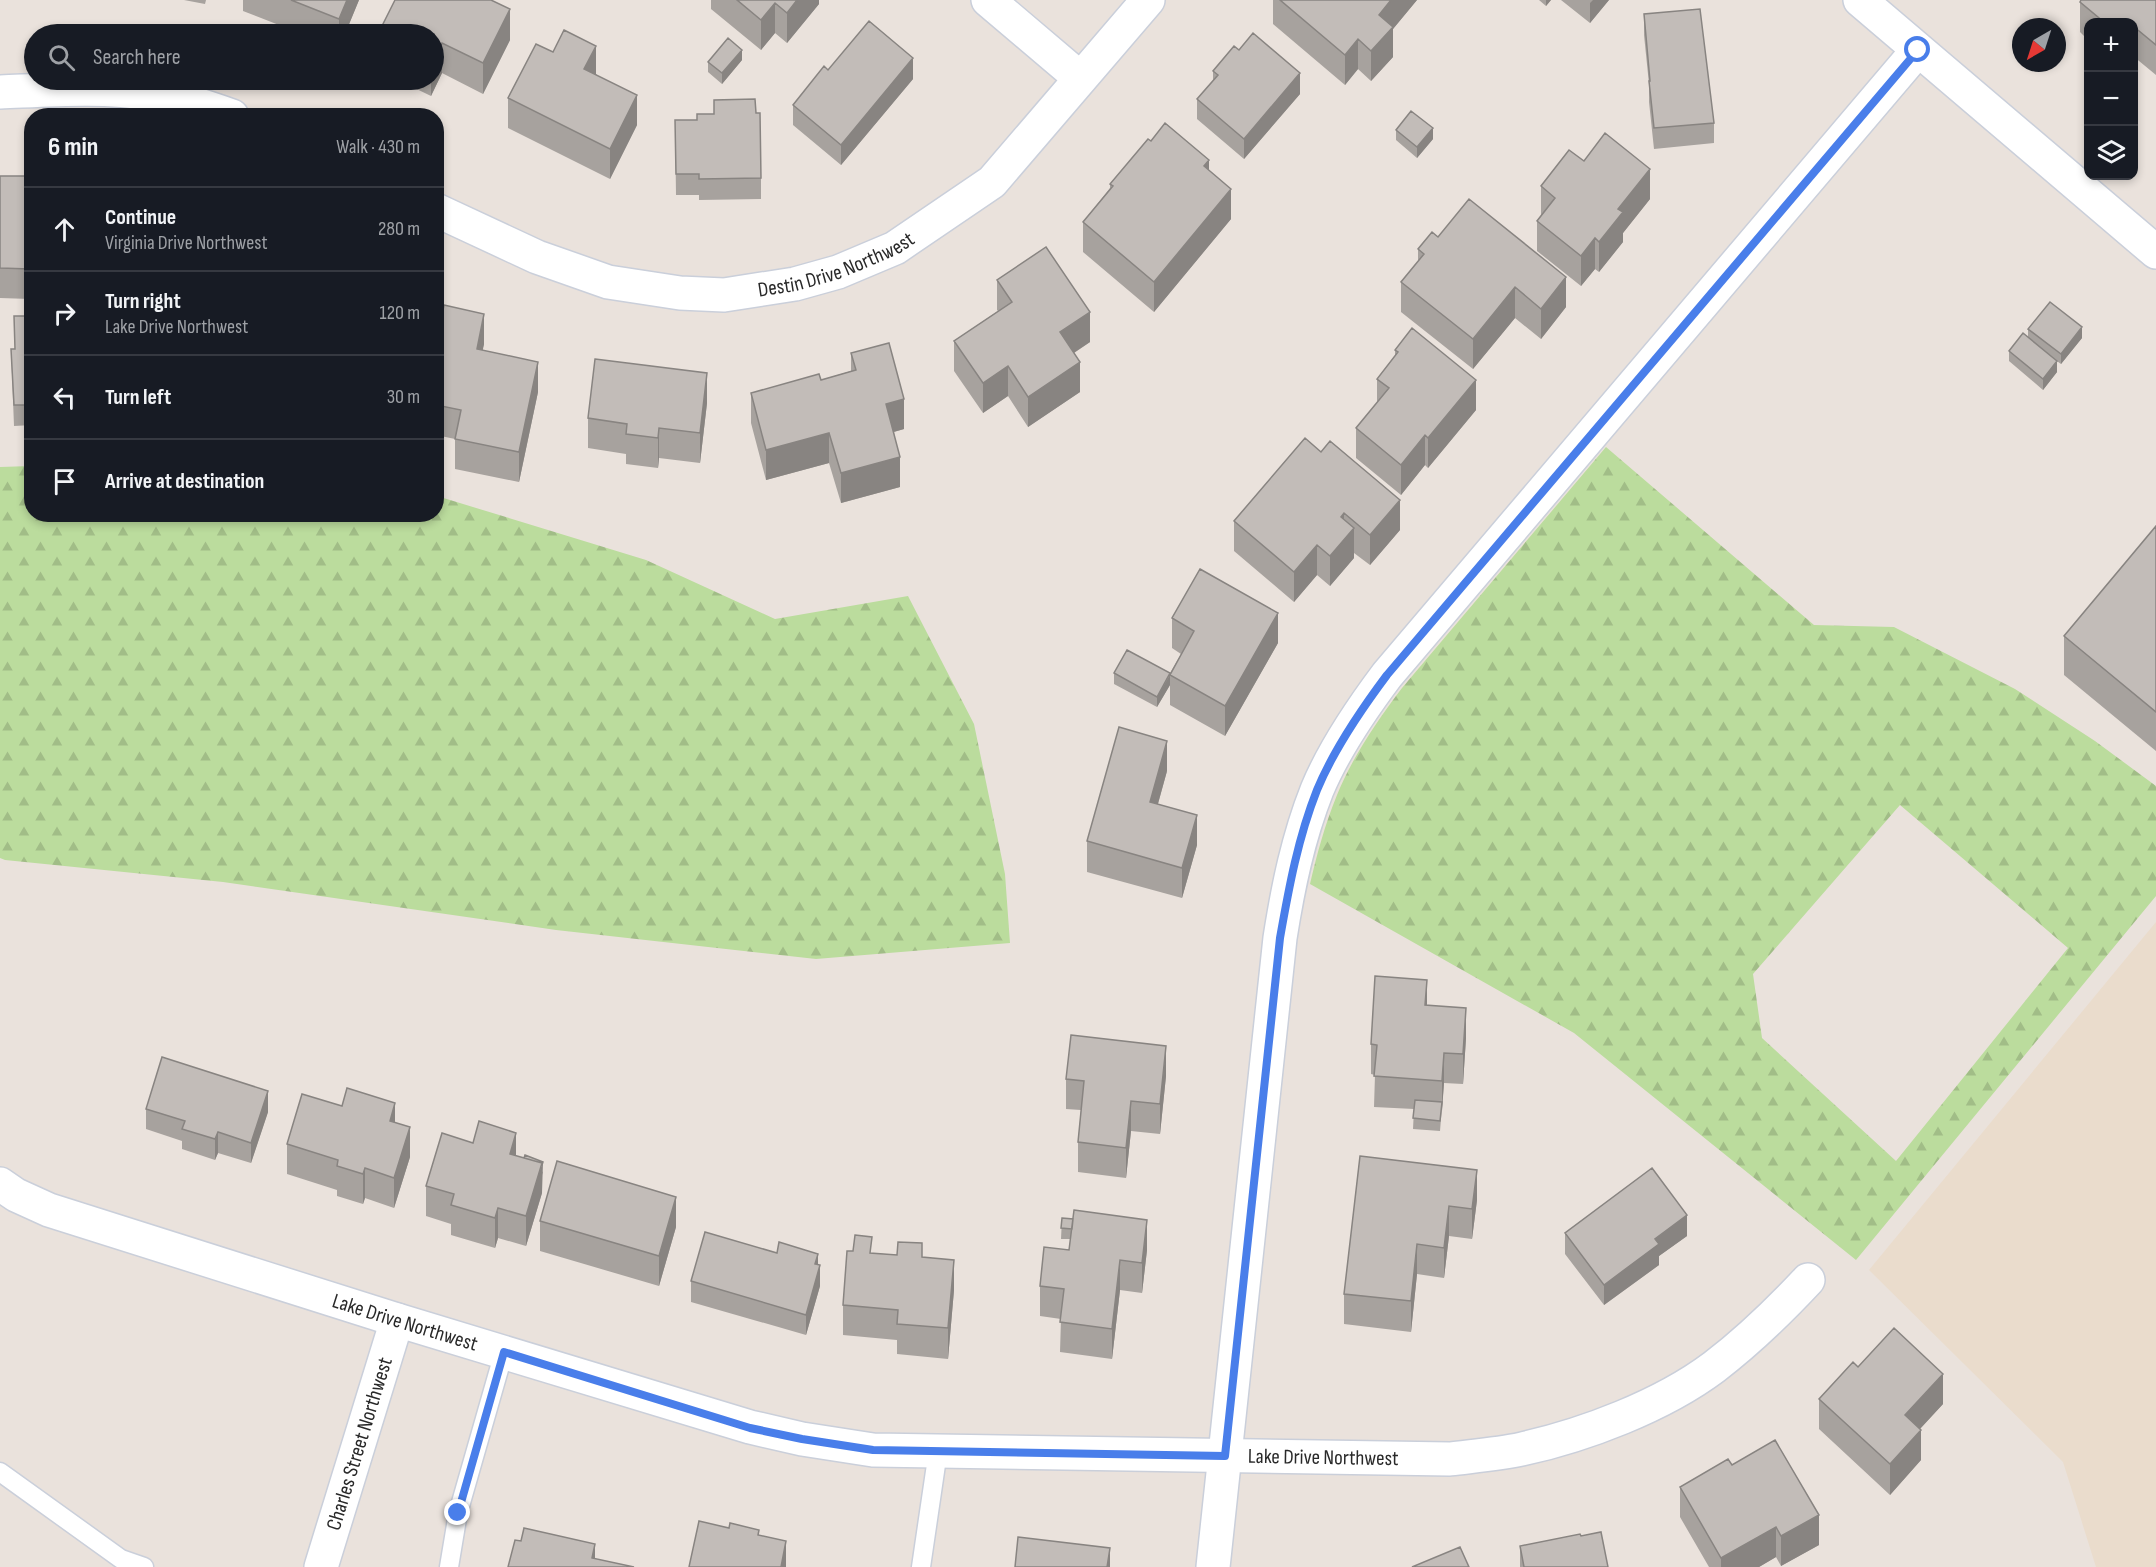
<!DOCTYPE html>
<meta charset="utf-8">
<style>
:root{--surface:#171b24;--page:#242831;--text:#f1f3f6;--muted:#9ea1a6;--line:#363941}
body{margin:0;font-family:"Sofia Sans Condensed",sans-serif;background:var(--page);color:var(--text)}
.controls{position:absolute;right:18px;top:18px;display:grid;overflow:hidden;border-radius:12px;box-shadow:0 3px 9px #0003}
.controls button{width:54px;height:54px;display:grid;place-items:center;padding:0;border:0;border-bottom:2px solid var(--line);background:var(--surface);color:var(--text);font:30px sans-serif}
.compass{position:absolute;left:2012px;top:18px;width:54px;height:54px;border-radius:50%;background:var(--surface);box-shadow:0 3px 9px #0003;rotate:219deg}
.stop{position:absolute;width:18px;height:18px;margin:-14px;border:4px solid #497eea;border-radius:50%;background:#fff}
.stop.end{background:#497eea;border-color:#fff;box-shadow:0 2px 6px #0008}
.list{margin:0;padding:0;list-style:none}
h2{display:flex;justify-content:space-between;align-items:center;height:78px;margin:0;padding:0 24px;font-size:26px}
h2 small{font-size:20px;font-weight:400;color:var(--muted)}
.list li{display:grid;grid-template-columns:39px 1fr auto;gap:18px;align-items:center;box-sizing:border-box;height:84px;padding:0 24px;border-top:2px solid var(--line)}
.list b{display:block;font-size:22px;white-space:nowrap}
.list p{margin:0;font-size:20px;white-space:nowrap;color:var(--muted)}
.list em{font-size:20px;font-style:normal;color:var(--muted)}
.icon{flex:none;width:33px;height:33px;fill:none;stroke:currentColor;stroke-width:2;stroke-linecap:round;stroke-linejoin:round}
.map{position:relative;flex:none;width:2156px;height:1567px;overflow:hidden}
.search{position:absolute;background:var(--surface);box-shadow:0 3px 9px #0003;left:24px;top:24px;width:420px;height:66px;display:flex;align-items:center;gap:15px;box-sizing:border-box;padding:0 21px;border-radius:33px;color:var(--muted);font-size:22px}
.panel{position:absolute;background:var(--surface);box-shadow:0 3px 9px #0003;left:24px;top:108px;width:420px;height:414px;border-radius:24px}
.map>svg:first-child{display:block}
.education{fill:#eadccc}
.forest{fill:url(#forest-firs);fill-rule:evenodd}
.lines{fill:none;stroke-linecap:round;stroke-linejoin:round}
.service-casing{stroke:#cacfda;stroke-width:21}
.minor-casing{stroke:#cacfda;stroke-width:36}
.tertiary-casing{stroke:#cacfda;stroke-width:36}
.service{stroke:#fff;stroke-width:18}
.minor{stroke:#fff;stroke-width:33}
.tertiary{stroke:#fff;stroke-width:33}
.wall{fill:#a7a29e}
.shaded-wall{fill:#888481}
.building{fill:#c2bcb8;stroke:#888481;stroke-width:1.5}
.route{stroke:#497eea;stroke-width:8}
.labels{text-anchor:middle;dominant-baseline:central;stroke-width:4.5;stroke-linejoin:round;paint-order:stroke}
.street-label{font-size:21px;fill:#292929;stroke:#fff}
</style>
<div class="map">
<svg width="2156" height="1567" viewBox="0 0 2156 1567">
<defs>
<pattern id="forest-firs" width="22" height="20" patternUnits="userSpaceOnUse" patternTransform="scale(1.5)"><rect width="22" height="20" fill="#bbdc9d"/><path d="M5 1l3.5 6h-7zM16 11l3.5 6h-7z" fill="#a1bd87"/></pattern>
</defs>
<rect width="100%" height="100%" fill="#eae2dc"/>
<path class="education" d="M2156,922v645h-60l-33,-105 -194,-192z"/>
<path class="forest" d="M1606,447l208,178 80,2 121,62 80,52 61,45v110l-300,364 -282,-227 -264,-149c7,-30 15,-60 27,-89 16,-39 40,-74 65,-107zM1900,805l168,143 -172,213 -134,-123 -9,-64z
M31,466l1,48h404l1,-18 209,64 129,59 133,-23 66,128 31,150 5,69 -194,16 -260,-29 -333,-48 -218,-22 -5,-2v-391z"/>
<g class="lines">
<defs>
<path id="service" d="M0,1472l121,87 23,8
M449,1567l9,-54 46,-161
M921,1567l17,-116"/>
<g id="minor">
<path d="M988,0l92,78"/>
<path d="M0,92c51,-2 102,-6 152,2 28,4 54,13 80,22"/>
<path id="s1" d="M436,210l101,47 71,25 72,11 44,2 71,-11 43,-12 57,-24 97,-66 156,-182"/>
<path id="s2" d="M0,1184l16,11 33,15 348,110 353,107 52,12 71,11 577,9c24,-3 49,-5 72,-10 63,-14 140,-43 192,-82 34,-26 65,-56 94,-87"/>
<path id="s3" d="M321,1567l76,-247"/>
<path d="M1213,1567l67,-629c8,-51 18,-100 37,-148 17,-41 43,-79 70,-115l531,-625"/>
</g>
<path id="tertiary" d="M1860,0l296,252"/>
</defs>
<use href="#service" class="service-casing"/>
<use href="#minor" class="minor-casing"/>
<use href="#tertiary" class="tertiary-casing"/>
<use href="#service" class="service"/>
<use href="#minor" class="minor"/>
<use href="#tertiary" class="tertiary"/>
</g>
<path class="wall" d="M184,0h22l-1,4z
M243,0h116l-14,34h-43l-59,-23z
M711,0h108v4l-32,39 -12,-10 -14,17 -50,-41z
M1273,0h144l-24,29v28l-22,24 -13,-12 -13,16 -72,-61z
M1539,0h12l-5,6z
M1561,0h48l-19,23z
M2156,0v75l-23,-19v-34h-45v18l-8,-8v-30z
M1644,14l70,109v20l-60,6 -5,-47v-18l-5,-49z
M380,30l130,10 -27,54 -41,-21 -11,23 -33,-16h36v-46h-54z
M1239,50l61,44 -56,65 -47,-40v-20l16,-18v-10z
M742,60l-20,24 -14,-12v-10z
M828,70l85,9 -72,86 -48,-40v-20z
M596,74l41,51 -27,54 -102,-51v-30z
M756,113l5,65v21l-62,1v-5h-23l-1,-75h22z
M1396,130l37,9 -16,19 -21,-18z
M1151,141l80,78 -77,93 -71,-60v-30l27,-34v-4z
M1584,161l66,38 -27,34v9l-24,30 -4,-3 -14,17 -44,-35v-30l4,-5v-30z
M0,176h32v105h-2v18l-30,-1z
M1438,237l128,70 -25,32 -26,-21 -42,51 -72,-57v-30l17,-19v-14z
M997,280l93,62 -16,11 6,39 -52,35 -20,-31 -25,17 -29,-42v-30l44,-30 -1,-1z
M14,316h18v109l-18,1 -3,-77h4z
M2028,329l54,9 -21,26 -10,-7 6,15 -14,18 -34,-29v-10l19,-13z
M484,344l-2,7 56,41 -19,90 -64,-13v-30l-19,-4v-90z
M1395,350l81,60 -48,58 -3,-3 -24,30 -45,-37v-30l21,-25v-24l18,-23z
M851,353l53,76 -10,3 6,55 -59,16 -12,-40 -63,17 -15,-57v-30l70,-13 30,-9z
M707,403l-7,60 -41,-5 -1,10 -32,-4v-10l-38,-6v-30z
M1305,438l95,92 -30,35 -16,-12v5l-24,28 -13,-11 -23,27 -60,-51v-30z
M2156,526v225l-92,-76v-39z
M1172,618l106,25 -53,93 -55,-31v-20l-13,22 -43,-23v-11h56l11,-19 -9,-6z
M1167,771l-9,33 39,41 -15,53 -95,-26v-31z
M1427,1005l39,33 -3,46 -19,-1 -4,48 -27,-2 1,-20 -40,-2 1,-32 -4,-1v-30z
M1166,1076l-6,58 -29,-3 -5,47 -48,-6v-30l3,-32 -15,-1v-30z
M342,1106l53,17 15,34 -16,51 -29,-10 -2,6 -26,-8v-6l-50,-16v-30z
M146,1109l122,3 -17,51 -33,-10 -3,7 -33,-11v-8l-36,-12z
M516,1156l27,16 -1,3v18l-16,53 -28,-8 -3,10 -44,-13v-11l-25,-8v-30z
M1360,1156l117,44 -5,39 -23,-3 -5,42 -27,-4 -6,58 -67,-8v-30z
M1062,1218l85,32 -5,43 -22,-3 -8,69 -52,-7 1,-33 -21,-3v-30l29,-36 2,-11h-10z
M540,1221l136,6 -17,59 -119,-35z
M1565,1233l122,3 -28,20v9l-55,40 -39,-51z
M872,1253l50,4 32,33 -6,69 -51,-5v-14l-54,-5v-30z
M818,1265l2,21 -14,49 -115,-33v-21z
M1858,1367l85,37 -23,25 1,31 -31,35 -71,-66v-30z
M1732,1465l87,80 -38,21 -5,-9 -17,10h-50l-29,-50v-30z
M1581,1536l27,31h-88v-21z"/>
<path class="shaded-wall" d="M347,0h12l-14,34h-6v-15z
M797,0h22v4l-32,39v-30z
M1391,0h26l-24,29v28l-22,24v-30l8,-36z
M1546,0h5l-5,6z
M1593,0h16l-19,23v-20z
M775,3v30l-14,17v-30z
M510,9v31l-27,54v-31z
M1358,39v30l-13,16v-30z
M442,43v30l-11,23v-16h3v-19z
M596,46v30l-12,-7z
M742,50v10l-20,24v-11z
M913,58v21l-72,86v-20z
M1300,73v21l-56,65v-20z
M637,95v30l-27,54v-30z
M1433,128v11l-16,19v-11z
M1209,160v30l-5,-24z
M1650,169v30l-27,34v9l-24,30v-30l19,-33z
M1231,189v30l-77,93v-30z
M1595,238v31l-14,17v-30z
M1566,277v30l-25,32v-30z
M1515,287v31l-42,51v-30z
M1090,312v30l-30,20v-30z
M484,314v30l-7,35v-30z
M2082,327v11l-21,26v-10z
M2057,361v11l-14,18v-11z
M538,362v30l-19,90v-30z
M1080,362v30l-52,35v-30z
M1008,366v30l-25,17v-30z
M707,373v30l-7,60v-30z
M1476,380v30l-48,58v-30z
M904,399v30l-18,5v-30z
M659,428v30l-1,10v-30z
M829,433v30l-63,17v-30z
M1425,435v30l-24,30v-30z
M900,457v30l-59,16v-30z
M1400,500v30l-30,35v-30z
M1344,513v27l10,-12v30l-24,28v-30l11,-39z
M1317,545v30l-23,27v-30z
M1278,613v30l-53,93v-30z
M1170,675v10l-13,22v-10z
M1167,741v30l-17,61v-30z
M1197,815v30l-15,53v-30z
M1427,980v30l-2,-5z
M1466,1008v30l-3,46v-30z
M1166,1046v30l-6,58v-30z
M1444,1053v30l-2,28v-30z
M268,1091v21l-17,51v-20z
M1131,1101v30l-5,47v-30z
M395,1103v31l-5,-13z
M410,1127v30l-16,51v-30z
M218,1132v21l-3,7v-21z
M516,1133v30l-6,-9z
M543,1162l-1,31 -16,53v-30l11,-38z
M365,1168v30l-2,6v-30z
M1477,1170v30l-5,39v-30z
M676,1197v30l-17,59v-30z
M1449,1206v30l-5,42v-30z
M498,1208v30l-3,10v-30z
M1687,1215v21l-28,20v9l-55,40v-20l51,-46z
M1147,1220v30l-5,43v-30z
M1417,1244v30l-6,58v-31z
M818,1254v17l2,-6v21l-14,49v-20l9,-51z
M954,1260v30l-6,69v-31z
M1120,1260v30l-8,69v-30z
M1943,1374v30l-38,41v-30z
M1921,1430v30l-31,35v-31z
M1819,1515v30l-38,21v-30z
M1776,1527v30l-17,10h-38v-9z
M786,1541v26h-5z
M595,1544v23l-3,-9z
M1110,1548v19h-3z"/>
<path class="building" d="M291,0h56l-8,19z
M395,0h96l19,9 -27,54 -41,-20 -8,18v-27h-46l-8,-4z
M737,0h60l-10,13 -12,-10 -14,17z
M1280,0h111l-12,15 14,12 -22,24 -13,-12 -13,16z
M2081,0h75v45l-23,-19v-4h-29l-24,-20z
M1700,9l14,114 -60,5 -5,-47h1l-6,-67z
M869,21l44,37 -72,87 -48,-40 31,-39 4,4z
M564,30l32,16 -12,23 53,26 -27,54 -102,-51 28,-54 17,8z
M1253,33l47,40 -56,66 -47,-40 21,-24 -5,-4 21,-25 5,4z
M728,38l14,12 -20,23 -14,-11z
M755,99l1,14h4l1,65 -62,1v-5h-23l-1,-54h22v-6h17v-14z
M1411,111l22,17 -16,19 -21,-17z
M1165,123l44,37 -5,6 27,23 -77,93 -71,-60 30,-36 -3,-2 38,-45 3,2z
M1605,133l45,36 -32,40 5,3 -24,30 -4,-4 -14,18 -44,-35 18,-23 -14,-12 28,-36 15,11z
M0,176h32v75h-2v18l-30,-1z
M1469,199l97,78 -25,32 -26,-22 -42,52 -72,-57 23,-28 -6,-5 14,-17 6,5z
M1046,247l44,65 -30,20 20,30 -52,35 -20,-31 -25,17 -29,-42 58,-39 -15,-22z
M2050,302l32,25 -21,27 -33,-25z
M444,305l40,9 -7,35 61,13 -19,90 -64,-13 6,-29 -25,-5v-60z
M14,316h18v89h-18l-3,-56h4z
M1412,328l64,52 -48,58 -3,-3 -24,30 -45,-37 33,-40 -12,-9 21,-27 -3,-2z
M2023,333l34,28 -14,18 -34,-28z
M889,343l15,56 -18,5 14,53 -59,16 -12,-40 -63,17 -15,-57 68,-19 2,6 35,-10 -5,-17z
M595,359l112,14 -7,60 -41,-5 -1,10 -32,-4 1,-10 -39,-6z
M1305,438l16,14 9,-11 70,59 -30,35 -26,-22 -3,4 13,11 -24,28 -13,-11 -23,27 -60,-51z
M2156,526v186l-92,-76z
M1200,569l78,44 -53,93 -55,-31 24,-44 -22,-13z
M1127,650l43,23 -13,24 -43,-24z
M1119,727l48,14 -17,61 47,13 -15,53 -95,-27z
M1375,976l52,4 -2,25 41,3 -3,46 -19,-1 -2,28 -68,-5 3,-31 -6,-1z
M1071,1035l95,11 -6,58 -29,-3 -5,47 -48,-6 6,-61 -18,-2z
M162,1057l106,34 -17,52 -33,-11 -3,7 -33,-10 3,-8 -39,-12z
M347,1088l48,15 -5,18 20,6 -16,51 -29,-10 -2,6 -26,-8 1,-6 -51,-16 15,-50 40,12z
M1415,1100l27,2 -2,19 -27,-3z
M479,1121l37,12 -6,21 32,9 -16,53 -28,-8 -3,10 -44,-13 3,-11 -28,-8 16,-53 31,10z
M525,1155l18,7 -1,3v-2l-18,-5z
M1360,1156l117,14 -5,39 -23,-3 -5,42 -27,-4 -6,57 -67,-7z
M557,1161l119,36 -17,59 -119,-35z
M1652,1168l35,47 -32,24 4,5 -55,41 -39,-52z
M1074,1210l73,10 -5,43 -22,-3 -8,69 -52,-7 4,-33 -24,-3 4,-39 25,3z
M1062,1218l11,1 -1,10 -11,-1z
M705,1232l72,21 2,-11 39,12 -3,10 5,1 -14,50 -115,-34z
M855,1235l17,2 -2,16 27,2 1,-13 24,1v14l32,3 -6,68 -51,-4 1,-14 -55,-5 4,-54h6z
M1894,1328l49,46 -38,41 16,15 -31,34 -71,-65 34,-37 5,5z
M1775,1440l44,75 -38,21 -5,-9 -55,31 -41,-71 48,-28 4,6z
M699,1521l30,7 1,-5 29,7 -1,5 28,6 -5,26h-92z
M524,1528l71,16 -3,14 42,9h-126l7,-27 6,1z
M1601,1532l7,35h-84l-4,-21 60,-12 1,2z
M1018,1537l92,11 -3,19h-92z
M1460,1547l9,20h-57z"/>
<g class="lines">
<path class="route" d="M458,1513l46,-161 246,76 52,11 71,11 352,6 55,-518c9,-51 18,-100 37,-148 17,-41 43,-79 70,-115l531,-625"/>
</g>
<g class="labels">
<g class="street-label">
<text stroke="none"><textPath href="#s1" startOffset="420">Destin Drive Northwest</textPath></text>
<text stroke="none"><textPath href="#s2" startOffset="429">Lake Drive Northwest</textPath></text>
<text stroke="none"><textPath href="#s3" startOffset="129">Charles Street Northwest</textPath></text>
<text stroke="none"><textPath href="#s2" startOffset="1365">Lake Drive Northwest</textPath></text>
</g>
</g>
</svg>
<div class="controls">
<button>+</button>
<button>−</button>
<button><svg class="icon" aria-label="layers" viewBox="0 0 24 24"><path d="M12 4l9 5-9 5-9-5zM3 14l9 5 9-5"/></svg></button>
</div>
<svg class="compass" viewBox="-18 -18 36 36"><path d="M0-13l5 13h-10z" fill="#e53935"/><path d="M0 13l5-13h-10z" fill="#9ea1a6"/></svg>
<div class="stop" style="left:1918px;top:50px"></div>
<div class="stop end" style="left:458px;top:1513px"></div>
<div class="search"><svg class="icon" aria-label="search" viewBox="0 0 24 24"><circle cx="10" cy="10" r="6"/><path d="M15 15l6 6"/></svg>Search here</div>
<section class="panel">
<h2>6 min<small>Walk · 430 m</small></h2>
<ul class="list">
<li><svg class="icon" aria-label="ahead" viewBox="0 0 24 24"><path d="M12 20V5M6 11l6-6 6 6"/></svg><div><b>Continue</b><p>Virginia Drive Northwest</p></div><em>280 m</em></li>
<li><svg class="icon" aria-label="right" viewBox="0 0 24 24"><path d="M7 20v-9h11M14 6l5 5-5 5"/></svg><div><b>Turn right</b><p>Lake Drive Northwest</p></div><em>120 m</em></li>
<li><svg class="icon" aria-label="left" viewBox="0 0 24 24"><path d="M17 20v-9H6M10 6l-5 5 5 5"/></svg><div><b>Turn left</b></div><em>30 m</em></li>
<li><svg class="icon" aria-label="arrive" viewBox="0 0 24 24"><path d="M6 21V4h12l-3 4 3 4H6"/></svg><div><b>Arrive at destination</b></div></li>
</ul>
</section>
</div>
